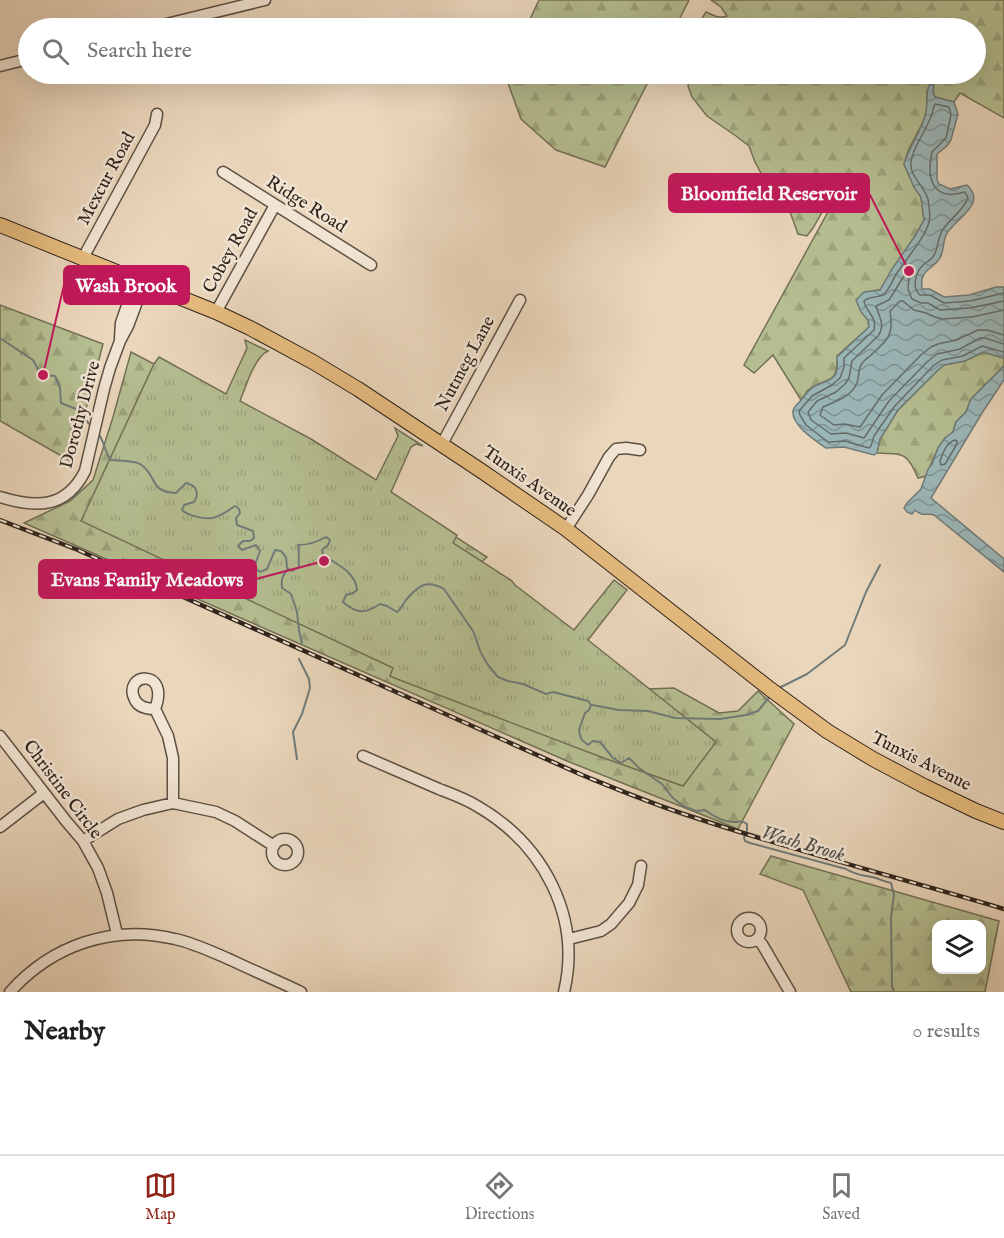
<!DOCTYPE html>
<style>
:root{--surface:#fff;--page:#f6f6f6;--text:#202124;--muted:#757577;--line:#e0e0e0;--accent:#8f2418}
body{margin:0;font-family:"IM FELL English",serif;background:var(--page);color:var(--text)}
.controls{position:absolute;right:18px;bottom:18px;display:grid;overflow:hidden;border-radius:12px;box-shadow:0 6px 24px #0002}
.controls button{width:54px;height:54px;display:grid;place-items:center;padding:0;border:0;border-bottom:2px solid var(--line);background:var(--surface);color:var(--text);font:30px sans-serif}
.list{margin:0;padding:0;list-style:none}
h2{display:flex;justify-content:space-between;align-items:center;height:78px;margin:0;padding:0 24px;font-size:26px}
h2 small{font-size:20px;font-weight:400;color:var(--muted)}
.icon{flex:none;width:33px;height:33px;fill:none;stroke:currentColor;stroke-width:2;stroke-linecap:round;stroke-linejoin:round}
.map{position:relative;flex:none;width:1004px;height:992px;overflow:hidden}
.search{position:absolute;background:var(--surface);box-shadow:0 6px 24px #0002;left:18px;right:18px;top:18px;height:66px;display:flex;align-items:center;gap:15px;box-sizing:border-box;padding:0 21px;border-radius:33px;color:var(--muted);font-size:22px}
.sheet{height:162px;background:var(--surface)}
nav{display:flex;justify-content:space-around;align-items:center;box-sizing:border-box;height:84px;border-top:2px solid var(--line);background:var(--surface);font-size:16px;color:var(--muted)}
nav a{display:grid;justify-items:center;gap:3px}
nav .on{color:var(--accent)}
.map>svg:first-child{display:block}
.forest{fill:url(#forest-firs);stroke:#727056;stroke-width:1.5;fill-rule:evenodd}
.park{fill:url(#park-tufts);stroke:#727056;stroke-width:1.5}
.water{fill:url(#water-waves);stroke:#6f7c7a;stroke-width:1.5}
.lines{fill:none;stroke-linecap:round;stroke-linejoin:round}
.shore{stroke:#646d6a;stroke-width:1.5}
.stream{stroke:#6f7c7a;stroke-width:2}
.minor-casing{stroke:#5d5044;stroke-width:13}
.major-casing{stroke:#2e231c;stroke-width:16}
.minor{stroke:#f1e4d3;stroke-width:10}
.major{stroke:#e5bb7e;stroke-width:14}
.rail-casing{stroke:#2e231c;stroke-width:4.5}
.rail{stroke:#f1e4d3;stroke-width:2;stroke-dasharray:7;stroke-linecap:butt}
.labels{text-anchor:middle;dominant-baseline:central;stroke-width:5;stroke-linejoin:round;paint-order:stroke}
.street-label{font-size:18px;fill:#2e231c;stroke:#f1e4d3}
.water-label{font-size:20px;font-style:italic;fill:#4f4f4b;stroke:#f1e4d3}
.leader{fill:none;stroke:#c2185b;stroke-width:2}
.callout-dot{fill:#c2185b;stroke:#f1e4d3;stroke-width:2}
.callout{fill:#c2185b;stroke:#c2185b;stroke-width:2}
.callout-label{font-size:20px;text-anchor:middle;font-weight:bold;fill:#fff}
</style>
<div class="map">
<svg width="1004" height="992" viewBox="0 0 1004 992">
<defs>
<pattern id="forest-firs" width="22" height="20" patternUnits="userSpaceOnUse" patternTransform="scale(1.5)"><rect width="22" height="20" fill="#b5be91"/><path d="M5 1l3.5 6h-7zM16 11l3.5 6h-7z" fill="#9ca37c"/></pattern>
<pattern id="park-tufts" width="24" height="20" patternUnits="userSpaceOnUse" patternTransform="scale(1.5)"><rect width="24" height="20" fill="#b5be91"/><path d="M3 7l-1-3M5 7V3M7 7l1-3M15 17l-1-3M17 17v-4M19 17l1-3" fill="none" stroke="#9ca37c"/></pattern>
<pattern id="water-waves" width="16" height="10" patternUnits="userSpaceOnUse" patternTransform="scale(1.5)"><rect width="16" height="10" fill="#9bb7b9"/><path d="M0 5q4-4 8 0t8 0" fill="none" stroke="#7f9496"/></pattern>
</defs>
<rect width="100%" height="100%" fill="#ead6bb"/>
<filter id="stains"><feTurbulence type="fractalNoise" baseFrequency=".00333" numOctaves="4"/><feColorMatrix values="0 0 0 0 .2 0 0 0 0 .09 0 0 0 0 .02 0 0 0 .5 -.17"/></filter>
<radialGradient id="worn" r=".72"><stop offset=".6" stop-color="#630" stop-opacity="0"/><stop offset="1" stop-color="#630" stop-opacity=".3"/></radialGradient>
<path class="forest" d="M539,0h150l-14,28h-149z
M711,0h293v118l-44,-25 -6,9 -19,-5 -2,-5 -6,-1v17l-3,12 -16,31 -4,13 10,23 7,10 3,23 -9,16 -35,54 -8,1 -9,22 5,7 1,7 -32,29c2,32 -14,20 -30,35 0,1 -5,8 -6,9l-28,-45 -19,18 -10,-8 96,-175 -3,-4 -24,42 -6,8 -9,-2 -13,-36 -17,-12 -13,-24 -6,-16 -13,-10 -29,-20 -15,-19 -4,-11 3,-12h285v-46h-280l10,-16c7,3 13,7 21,4l-6,-9z
M510,74h142l-47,93 -49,-17 -35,-31 -13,-36z
M0,305l103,39 -31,118 -72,-41z
M131,352l204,107 152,98 -16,14 176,118 27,-1 45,25 19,-2 20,-20 36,33 -56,105 -171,-68 -543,-238 46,-22 23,-21 20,-63z
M983,352l21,6v8l-33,33 -5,13 -10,10 -3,10 -8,6 -7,10 -12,28 -8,2c-11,-26 -14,-24 -41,-25l3,-14 18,-29 39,-39 7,-6 21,-4z
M771,856l228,65 -14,71h-134l-48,-102 -43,-16zM936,924h46v46h-46z"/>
<path class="park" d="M245,340l23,11c-13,5 -23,37 -28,50l71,38 65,41 22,-44 -3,-8 28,18 -7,-2 -5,3 -20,45 66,43 -4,8 59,38 3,4 59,45 40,-50 13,10 -39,50 128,102 -33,44 -82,-29 -204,-78 -7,-3 3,-8 -312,-147 73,-157 5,-7 67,37 21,-46z"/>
<path class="water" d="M932,84l2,1 -1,7 2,5 19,5 4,12 -7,26 -4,6 -10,8v25l2,5 11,5 17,-4c21,20 -13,34 -21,50 -3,7 -2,16 -6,23 -7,12 -21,11 -18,31h8l14,8 25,-2 27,-8h8v71l-21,-6 -18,9 -21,4 -7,6 -39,39 -18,29 -3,14 -3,2 -30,-8 -18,1c-10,-7 -35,-23 -33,-37 1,-5 6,-8 9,-12 4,-5 6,-9 13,-13 6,-3 16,-5 20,-11 4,-5 2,-13 2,-18l32,-30 -1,-7 -7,-8 -5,-12 8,-8 16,-2 12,-21 23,-33 9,-16 -3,-23 -7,-10 -10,-23c5,-17 15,-29 20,-45 5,-11 1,-23 5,-34z
M1004,366v14l-22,33 -51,85 73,61v13l-70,-57c-9,-3 -10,3 -19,-5l-3,4 -5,-2 -3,-4 3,-5 14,-14 7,-20 4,-5 6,-16 7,-10 8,-6 3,-10 10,-10 5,-13z"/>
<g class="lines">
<path class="shore" d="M1004,293l-34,8 -26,2 -14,-8h-10c-9,-8 -4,-23 3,-30 4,-4 9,-5 11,-10 5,-8 3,-19 10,-27 7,-10 19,-17 24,-30l-3,-6c-32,10 -39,-13 -33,-40l14,-14 5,-23 -2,-8 -14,-3 -1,2c-3,21 -21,37 -23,56 -2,14 14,25 17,37 1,7 3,17 1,23 -4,16 -23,37 -32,51 -4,6 -7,15 -12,20 -5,6 -15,2 -21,8 2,12 13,14 10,29l-30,28v9l-4,11 -8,7 -20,11 -13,15 1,4 6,10 22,17 17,-1 24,7 2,-2 3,-10 20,-29 39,-41 9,-6 21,-4 19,-10 22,6
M1004,301l-34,7 -30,2 -12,-7h-7l-9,-4 -4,-10 1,-12 -2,-2 -3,1 -15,24 -13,6c3,11 10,19 2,30l-26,25 -3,17 -4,6 -9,8 -19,9 -9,11 3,8 20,14 15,-1 18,5 25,-37 38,-39 10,-8 23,-5 20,-11h5l19,6
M1004,310l-32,7 -30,2 -7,-2 -9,-4 -12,-3 -11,-9h-3l-10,10c4,24 -2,29 -19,44 -3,3 -8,6 -10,10 -3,5 -2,13 -4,18 -6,14 -21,18 -34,24l-3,8 14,10 10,-1 16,3 22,-32 39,-40 10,-8 7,-3 18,-4 22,-10h9l17,5
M955,440l2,1v3l-12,20 -4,1 -1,-4c3,-8 6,-18 15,-21z"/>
<path class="stream" d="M0,338l33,22 5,9 5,6 12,1 5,12 1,15 15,6 16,18
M98,433c6,7 6,18 13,27 9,1 21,0 29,4 18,11 8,28 36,29l10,-10c10,2 14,10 8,19l-10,3 -2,5c7,6 21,9 30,8 8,-1 17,-8 23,-12l4,3 1,4 -4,5 1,7 16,6 1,7 -4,3h-7l-5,5 4,4 14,-5 4,6 -6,16 6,5 7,-3 8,-19 6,1 5,6 1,11 5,3 7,-4c-1,-8 1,-14 -1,-22 10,0 19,-3 28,-8l4,3 -2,5 -6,5 1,5c13,9 33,17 34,35l-4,3 -7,2 -3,7c14,12 22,12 37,2l7,2 10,6c5,-4 5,-7 9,-12 12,-14 20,-21 38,-11l29,42 8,22 7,12 10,12 10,4 15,3 23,10 7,-2 35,9 3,4 -2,5 -4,3 -6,17 2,9 7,6 5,-4 7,1 13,16 8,5 8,-5 10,10 23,16 10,13 11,9 13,5 9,-1c8,6 17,12 28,12 6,0 9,-2 14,2v6l-3,8 1,3 5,2 96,26c11,7 18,6 30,9 5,2 10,4 15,5l3,12 -3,23 1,68 2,6
M288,569c-6,7 -7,11 -6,19l9,6 6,18 2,18 3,14
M777,689l30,-15 38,-29 21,-53 14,-27
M592,705l27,5 29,1 27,7 45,1 26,-4 12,-4 13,-16
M297,759l-4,-27 9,-18 8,-26 -1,-9 -10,-20"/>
<defs>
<path id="minor" d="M150,28l115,-28
M0,66l28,-7
M223,172l148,93
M83,258l72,-133 2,-11
M216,312l59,-107
M120,338l1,-15 15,-43
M442,444l78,-144
M0,497c36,11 66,12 85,-26l19,-82 6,-21 10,-27 8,-15 16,-43
M566,529l22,-34 21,-38 7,-8 10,-1 14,2
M155,709c-8,0 -16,-1 -20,-9 -14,-27 36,-33 20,9l13,27 5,22v45
M0,736l66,85 17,20 15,27 9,25 10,41
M363,756c25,11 51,22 76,33 13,5 27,10 38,17 66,38 105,110 87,186
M0,827l44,-34
M272 852a13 13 0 1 1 26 0a13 13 0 1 1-26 0Z
M83,841l35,-22 25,-9 30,-7 43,9 19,9 39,25
M737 930a12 12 0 1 1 24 0a12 12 0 1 1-24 0Z
M569,939l32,-8 10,-7 18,-21 9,-18 3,-19
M757,939l5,5 28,48
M10,992c42,-47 103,-68 165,-53 19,4 37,13 56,21 23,11 47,21 70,32"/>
<path id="major" d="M0,225l216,87 34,16 63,34 45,27 122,81 86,59 204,160 57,42 46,28 51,27 52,25 28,11"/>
</defs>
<use href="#minor" class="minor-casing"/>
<use href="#major" class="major-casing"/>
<use href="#minor" class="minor"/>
<use href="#major" class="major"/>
<defs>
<path id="rail" d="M0,520l78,30 504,225c37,15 73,30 111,42 102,34 207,61 311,92"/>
</defs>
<use href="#rail" class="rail-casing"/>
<use href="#rail" class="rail"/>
</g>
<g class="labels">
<g class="street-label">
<text transform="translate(107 179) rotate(-62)">Mexcur Road</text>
<text transform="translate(306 205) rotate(32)">Ridge Road</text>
<text transform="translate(231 251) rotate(-61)">Cobey Road</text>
<text transform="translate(466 364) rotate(-62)">Nutmeg Lane</text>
<text transform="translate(81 415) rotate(-75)">Dorothy Drive</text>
<text transform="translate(529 482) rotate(35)">Tunxis Avenue</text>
<text transform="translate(921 762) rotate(27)">Tunxis Avenue</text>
<text transform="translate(62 790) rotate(53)">Christine Circle</text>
</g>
<g class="water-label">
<text transform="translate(803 844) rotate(16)">Wash Brook</text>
</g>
</g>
<path class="leader" d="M909 271L869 193M43 375L64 285M324 561L256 579"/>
<g class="callout-dot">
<circle cx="909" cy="271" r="6"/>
<circle cx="43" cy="375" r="6"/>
<circle cx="324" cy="561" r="6"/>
</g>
<g class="callout">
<rect x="669" y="174" width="200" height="38" rx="6"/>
<rect x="64" y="266" width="125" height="38" rx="6"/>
<rect x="39" y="560" width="217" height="38" rx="6"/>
</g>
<g class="callout-label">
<text x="769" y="200">Bloomfield Reservoir</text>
<text x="126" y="292">Wash Brook</text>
<text x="147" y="586">Evans Family Meadows</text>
</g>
<rect width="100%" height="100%" filter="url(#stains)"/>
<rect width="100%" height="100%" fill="url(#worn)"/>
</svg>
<div class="controls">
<button><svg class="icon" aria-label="layers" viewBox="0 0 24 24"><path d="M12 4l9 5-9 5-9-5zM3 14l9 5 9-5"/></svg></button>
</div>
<div class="search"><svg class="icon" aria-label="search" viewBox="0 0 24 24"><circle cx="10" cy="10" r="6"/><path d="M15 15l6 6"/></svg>Search here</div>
</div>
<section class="sheet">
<h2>Nearby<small>0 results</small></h2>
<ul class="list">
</ul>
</section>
<nav>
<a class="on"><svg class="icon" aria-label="map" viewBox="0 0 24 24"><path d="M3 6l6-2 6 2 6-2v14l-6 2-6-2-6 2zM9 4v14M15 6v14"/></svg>Map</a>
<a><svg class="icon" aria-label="directions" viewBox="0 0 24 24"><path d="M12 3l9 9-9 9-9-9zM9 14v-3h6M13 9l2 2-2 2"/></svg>Directions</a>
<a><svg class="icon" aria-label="saved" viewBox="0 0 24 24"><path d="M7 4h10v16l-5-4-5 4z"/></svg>Saved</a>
</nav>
